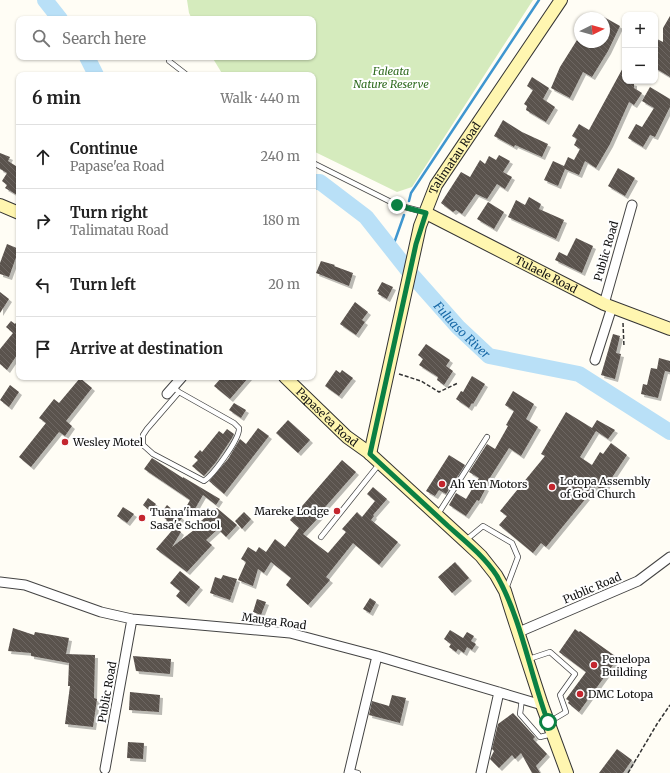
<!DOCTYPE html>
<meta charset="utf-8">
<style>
:root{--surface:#fff;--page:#f2f2f2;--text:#222;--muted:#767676;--line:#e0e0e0}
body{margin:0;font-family:Merriweather,serif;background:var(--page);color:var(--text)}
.controls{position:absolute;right:12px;top:12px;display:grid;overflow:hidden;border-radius:8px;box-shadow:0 1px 3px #0004}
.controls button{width:36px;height:36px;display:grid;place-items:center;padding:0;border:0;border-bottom:1px solid var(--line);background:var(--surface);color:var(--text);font:20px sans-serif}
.compass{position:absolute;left:574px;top:12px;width:36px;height:36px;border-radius:50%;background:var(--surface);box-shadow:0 1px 3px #0004;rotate:85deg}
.stop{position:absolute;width:12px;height:12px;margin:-9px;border:3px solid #0b8043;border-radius:50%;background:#fff}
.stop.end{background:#0b8043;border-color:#fff;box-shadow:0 1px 4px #0008}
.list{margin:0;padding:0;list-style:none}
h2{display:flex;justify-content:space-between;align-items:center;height:52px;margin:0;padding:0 16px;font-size:17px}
h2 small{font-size:13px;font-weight:400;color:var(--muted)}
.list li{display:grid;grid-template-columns:26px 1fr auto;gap:12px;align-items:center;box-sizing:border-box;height:64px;padding:0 16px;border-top:1px solid var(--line)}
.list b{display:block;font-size:15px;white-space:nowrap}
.list p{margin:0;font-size:13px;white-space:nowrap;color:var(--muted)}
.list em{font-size:13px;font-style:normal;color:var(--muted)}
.icon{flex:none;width:22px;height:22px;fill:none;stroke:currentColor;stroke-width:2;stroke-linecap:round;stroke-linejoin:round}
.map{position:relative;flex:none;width:670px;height:773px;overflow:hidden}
.search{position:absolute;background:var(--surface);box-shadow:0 1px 3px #0004;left:16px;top:16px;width:300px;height:44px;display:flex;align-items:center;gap:10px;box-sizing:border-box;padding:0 14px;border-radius:8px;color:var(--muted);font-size:15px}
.panel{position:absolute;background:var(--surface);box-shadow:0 1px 3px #0004;left:16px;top:72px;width:300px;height:308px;border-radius:8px}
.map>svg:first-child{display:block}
.park{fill:#d5ebbd}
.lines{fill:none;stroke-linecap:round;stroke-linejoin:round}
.stream{stroke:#3f96cf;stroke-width:2.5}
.river{stroke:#b9e0f7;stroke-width:16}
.building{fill:url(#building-back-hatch);filter:url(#shadow)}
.lane-casing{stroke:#444;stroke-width:6}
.street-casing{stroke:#444;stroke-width:11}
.secondary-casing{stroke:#333;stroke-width:14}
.path{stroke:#333;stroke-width:1.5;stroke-dasharray:4 2;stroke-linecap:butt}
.lane{stroke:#fff;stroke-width:4.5}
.street{stroke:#fff;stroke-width:9}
.secondary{stroke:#fff6b0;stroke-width:12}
.route{stroke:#0b8043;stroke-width:5}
.poi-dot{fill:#c4262e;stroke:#fff;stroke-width:1.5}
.labels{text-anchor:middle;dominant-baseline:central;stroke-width:4;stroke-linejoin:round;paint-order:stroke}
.park-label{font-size:11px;font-style:italic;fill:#2f6b1f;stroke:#fff}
.street-label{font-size:11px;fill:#111;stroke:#fff}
.poi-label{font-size:11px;fill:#111;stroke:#fff;text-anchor:start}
.water-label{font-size:12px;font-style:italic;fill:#1768a6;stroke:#fff}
</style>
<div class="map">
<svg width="670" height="773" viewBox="0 0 670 773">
<defs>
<pattern id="building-back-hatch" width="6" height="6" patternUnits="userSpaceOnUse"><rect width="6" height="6" fill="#5a524d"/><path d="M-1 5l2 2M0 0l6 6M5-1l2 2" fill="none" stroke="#6d6662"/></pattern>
<filter id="shadow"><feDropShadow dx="3" dy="3" stdDeviation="0" flood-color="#0004"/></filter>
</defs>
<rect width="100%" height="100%" fill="#fffdf5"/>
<path class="park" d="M187,0h346l-121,187 -15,5 -84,-41v-76h-90l-11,-18h101v-38h-121l-3,-6z"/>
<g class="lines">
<path class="stream" d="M409,201l2,-8 128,-193
M392,249l12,-34"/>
<g class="river">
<path d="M45,0l15,19"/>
<path d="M87,57l9,18"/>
<path id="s1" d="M313,182h7l46,35 45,57 47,53 31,29 90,18 91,58"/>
</g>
</g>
<path class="building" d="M670,16v61l-15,-9v-30l8,4v-14z
M604,17l16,9 -12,25 -16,26 -9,-5 -13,26 -19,-10 9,-21 17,-27 2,2h25z
M625,64v17l9,2v5l8,5 -8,12 -5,-3 -19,42 -14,24 -11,-7 -6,14 -14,-6 -7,17 -14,-6 9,-19 11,5 4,-9 6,3 6,-11 -6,-4 3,-6 -5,-3 7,-12 10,6z
M532,77l17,11 -6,11 12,8 -9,15 -20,-12 1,-4 -3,-2 9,-14 -6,-4z
M650,87l20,12v8l-15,30 -5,-2 -7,12 -15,-9 8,-14 6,3 12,-19 -12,-7z
M503,120l19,12 26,12 -6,13 -27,-12 -1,2 -20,-11z
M0,153l10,4 -2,4 11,7v23l-2,4 -12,-7 2,-3 -5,-4 5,-8 -7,-4z
M499,155l11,6 -7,11 9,5 -7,12 -8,-5 -10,15 -11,-5 -14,20 -6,-4 -3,2 -12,-9 20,-31 9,5 10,-17 5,4 4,-8 7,4z
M618,168l17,10 -10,18 -17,-10z
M529,197l12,7 -2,5 25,11 -8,19 -48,-22 8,-17 9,5z
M488,202l16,10 -10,17 -17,-10z
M576,238l17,8 -11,27 -27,-13 4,-8 8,4z
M7,244l12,5 -10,28 -9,-3v-11z
M321,261l14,4 -1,1 19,7 -4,13 -33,-13z
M382,282l11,5 -6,12 -9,-5 1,-2 -2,-1z
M0,292l9,7 -9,14z
M355,302l13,10 -6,8 3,2 -9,13 -16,-11z
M19,319v33l-12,18 -7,-6v-15l13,-16 -7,-6 5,-6 4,3z
M613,334l7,2 -4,17 5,1 -6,25 -14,-4z
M426,344l24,16 -4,6 7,5 -9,14 -7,-5 1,-3 -19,-12 4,-6 -5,-4z
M659,358l11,3v11l-5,-1 -7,27 -17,-4 2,-10 4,1 4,-17 6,1z
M336,370l4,3 2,-3 11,8 -14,18 -14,-10z
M472,376l13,8 -12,20 -1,-1 -3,5 -13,-9 5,-8 2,1z
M222,377h27l-19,22 -16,-13z
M80,378l12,10 -26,33 6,5 -7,10 -6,-4 -28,35 -12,-10 27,-34 -7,-5 15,-19 5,4z
M10,385l9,7 -10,15 -9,-7z
M513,391l21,13 -8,15 12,8 -17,29 -12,-8 -25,39 2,1 -7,13 -2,-1 -11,16 -17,-11 7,-12 10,6 13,-21 -10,-6 18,-28 8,5 13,-23 -2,-1 8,-14 -9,-6z
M234,403l12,7 -5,8 -12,-8z
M566,412l26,16 5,-8 18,10 -7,9 -12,-8 -16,26 12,8 8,-13 3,2 8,-11 16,12 -24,36 -7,-5 -50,61 -5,-4 -8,10 -34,-28 8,-9 -7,-5 45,-55 -4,-2z
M288,420l22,20 -12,13 -22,-20z
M258,428l11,8 -45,58 -15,-13 19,-22 12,-20 6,5z
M227,429l7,5 -2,4 -16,24 -12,14 -12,-10 6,-6 -4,-3 6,-7 2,2 17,-21 4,3z
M449,455l16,10 -19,29 -7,-4 -4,6 -9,-5z
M152,458l31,20v-1l37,22 -4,6 -13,-10 -11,19 -7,-5 5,-9 -46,-31z
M342,460l14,12 -37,42 1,2 -17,18 25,19 18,-21 -4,-3 15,-17 5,5 13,-16 -8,-7 6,-7 14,12 -14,16 1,1 -3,4 27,22 -19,23 -26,-22 -27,34 4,3 -22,25 -22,-20 5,-7 -20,-16 -7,11 -6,-4 -5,17 -15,-6 8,-18 -5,-3 7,-12 8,5 3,-5 7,5 9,-13 10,8 14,-19 -9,-8z
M148,498l8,6 -6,7 -7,-6z
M167,505l15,13 -10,12 -8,-7 3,-3 -7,-6z
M123,507l11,7 -7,9 -10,-7z
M217,508l20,17 -11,12 -8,-8 -12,11 6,5 -25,27 -31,-23 19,-22 6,5 -9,15 31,-24 -2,-2z
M244,512l7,7 -9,10 -7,-8z
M455,562l14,16 -17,15 -14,-16z
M180,571l20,16 -14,17 -10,-8 4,-5 -10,-8z
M223,575l14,4 -7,21 -20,-7 5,-16 6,2z
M370,598l6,4 -6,11 -7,-4z
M257,599l9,3 -5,13 -8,-3z
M13,628l21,7 1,-3 34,6 -3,16 29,1 -1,43 3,1 -4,28 -28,-3 5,-38h-2l1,-23 -38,-7v-3l-23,-2z
M575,629l4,3 1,-1 38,27 -39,54 -11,-9 1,-2 -3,-2 20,-27 -27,-20z
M450,630l13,8 4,-6 7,4 -3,5 5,3 -4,6 -5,-3 -3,6 -6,-4 -2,3 -7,-5 2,-3 -7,-5z
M133,656l38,3 -1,15 -34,-3z
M130,692l30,3 -1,17 -30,-2z
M392,695l14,3 -6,25 -31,-8 3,-14 17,5z
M513,713l22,24 -2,2 14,15 -11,12 4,7h-8l-11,-20 -6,6 -3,-4 -13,13 -9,-9 4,-8 -2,-2 6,-25z
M128,742l16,1 -1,16 -16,-1z
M617,749l15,11 -9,13h-24z"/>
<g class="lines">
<defs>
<path id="lane" d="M169,57v4l18,14
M313,163l84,42 27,7
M173,387l6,5 55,31 5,5c1,11 -26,47 -35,53l-51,-27 -10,-9v-10l4,-6 32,-37
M438,514l49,-77
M321,537l59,-74
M466,540l17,-14 29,17 6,14 -12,32
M529,659l21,-7 25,22 -15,21 6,17 -17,10
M522,699l-2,15 20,23 12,-3
M349,771l9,2"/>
<path id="street" d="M604,304l28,-99
M595,360l17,-53
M167,394l15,-17
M0,582l25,3 76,27 31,7 158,14 87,23 165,49
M519,632l119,-51 32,-24
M105,769l27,-150
M349,773l28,-117
M481,773l18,-81"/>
<g id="secondary">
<path d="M0,205l19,8"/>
<path id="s2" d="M426,213l178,91 66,25"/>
<path id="s3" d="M285,377l62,60 21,15 97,89 16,15 15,19 9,16 6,19 31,95 25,68"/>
<path id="s4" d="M370,454l50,-228 16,-41 125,-185"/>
</g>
</defs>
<use href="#lane" class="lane-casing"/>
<use href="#street" class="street-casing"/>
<use href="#secondary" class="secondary-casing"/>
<path class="path" d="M623,323l1,24
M399,374l22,7 18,11 19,-9
M628,773l29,-49 13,-19"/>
<use href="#lane" class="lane"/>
<use href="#street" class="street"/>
<use href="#secondary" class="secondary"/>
</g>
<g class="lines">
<path class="route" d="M397,205l29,8 -10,31 -46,210c26,24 52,48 78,72 17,15 37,31 49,50 24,42 34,101 51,146"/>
</g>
<g class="poi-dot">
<circle cx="65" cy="442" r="4"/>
<circle cx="442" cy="484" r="4"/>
<circle cx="552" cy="487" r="4"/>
<circle cx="337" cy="511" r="4"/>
<circle cx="142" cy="518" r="4"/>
<circle cx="594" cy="665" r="4"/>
<circle cx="580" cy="694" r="4"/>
</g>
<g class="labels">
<g class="park-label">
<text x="391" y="71">Faleata<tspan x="391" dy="13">Nature Reserve</tspan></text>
</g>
<g class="street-label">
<text stroke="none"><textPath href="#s4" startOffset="310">Talimatau Road</textPath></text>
<text transform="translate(606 251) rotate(-74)">Public Road</text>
<text stroke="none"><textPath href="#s2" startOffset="135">Tulaele Road</textPath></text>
<text stroke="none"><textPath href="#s3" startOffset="58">Papase'ea Road</textPath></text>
<text transform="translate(592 588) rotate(-23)">Public Road</text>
<text transform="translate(274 621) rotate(8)">Mauga Road</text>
<text transform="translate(107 692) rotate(-80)">Public Road</text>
</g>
<g class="poi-label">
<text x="73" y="442">Wesley Motel</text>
<text x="560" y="481">Lotopa Assembly<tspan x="560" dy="13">of God Church</tspan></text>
<text x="450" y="484">Ah Yen Motors</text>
<text x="329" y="511" text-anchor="end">Mareke Lodge</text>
<text x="150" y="512">Tuana'imato<tspan x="150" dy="13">Sasa'e School</tspan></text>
<text x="602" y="659">Penelopa<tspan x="602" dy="13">Building</tspan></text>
<text x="588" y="694">DMC Lotopa</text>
</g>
<g class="water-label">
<text stroke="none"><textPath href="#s1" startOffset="213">Fuluaso River</textPath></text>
</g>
</g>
</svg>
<div class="controls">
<button>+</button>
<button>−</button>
</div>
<svg class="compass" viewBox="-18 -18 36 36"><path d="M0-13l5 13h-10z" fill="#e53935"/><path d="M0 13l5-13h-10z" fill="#767676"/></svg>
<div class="stop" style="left:548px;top:722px"></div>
<div class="stop end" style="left:397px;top:205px"></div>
<div class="search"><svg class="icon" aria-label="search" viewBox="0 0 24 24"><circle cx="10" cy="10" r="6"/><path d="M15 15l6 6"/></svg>Search here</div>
<section class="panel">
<h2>6 min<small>Walk · 440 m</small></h2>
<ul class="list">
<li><svg class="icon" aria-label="ahead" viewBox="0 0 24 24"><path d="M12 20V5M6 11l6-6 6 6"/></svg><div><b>Continue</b><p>Papase'ea Road</p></div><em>240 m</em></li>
<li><svg class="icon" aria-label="right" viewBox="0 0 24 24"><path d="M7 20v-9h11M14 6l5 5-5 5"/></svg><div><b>Turn right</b><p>Talimatau Road</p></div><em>180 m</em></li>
<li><svg class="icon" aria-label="left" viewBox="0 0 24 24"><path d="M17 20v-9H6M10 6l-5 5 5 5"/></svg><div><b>Turn left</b></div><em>20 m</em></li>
<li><svg class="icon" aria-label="arrive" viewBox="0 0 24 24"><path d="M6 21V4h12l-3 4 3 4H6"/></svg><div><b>Arrive at destination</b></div></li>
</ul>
</section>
</div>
